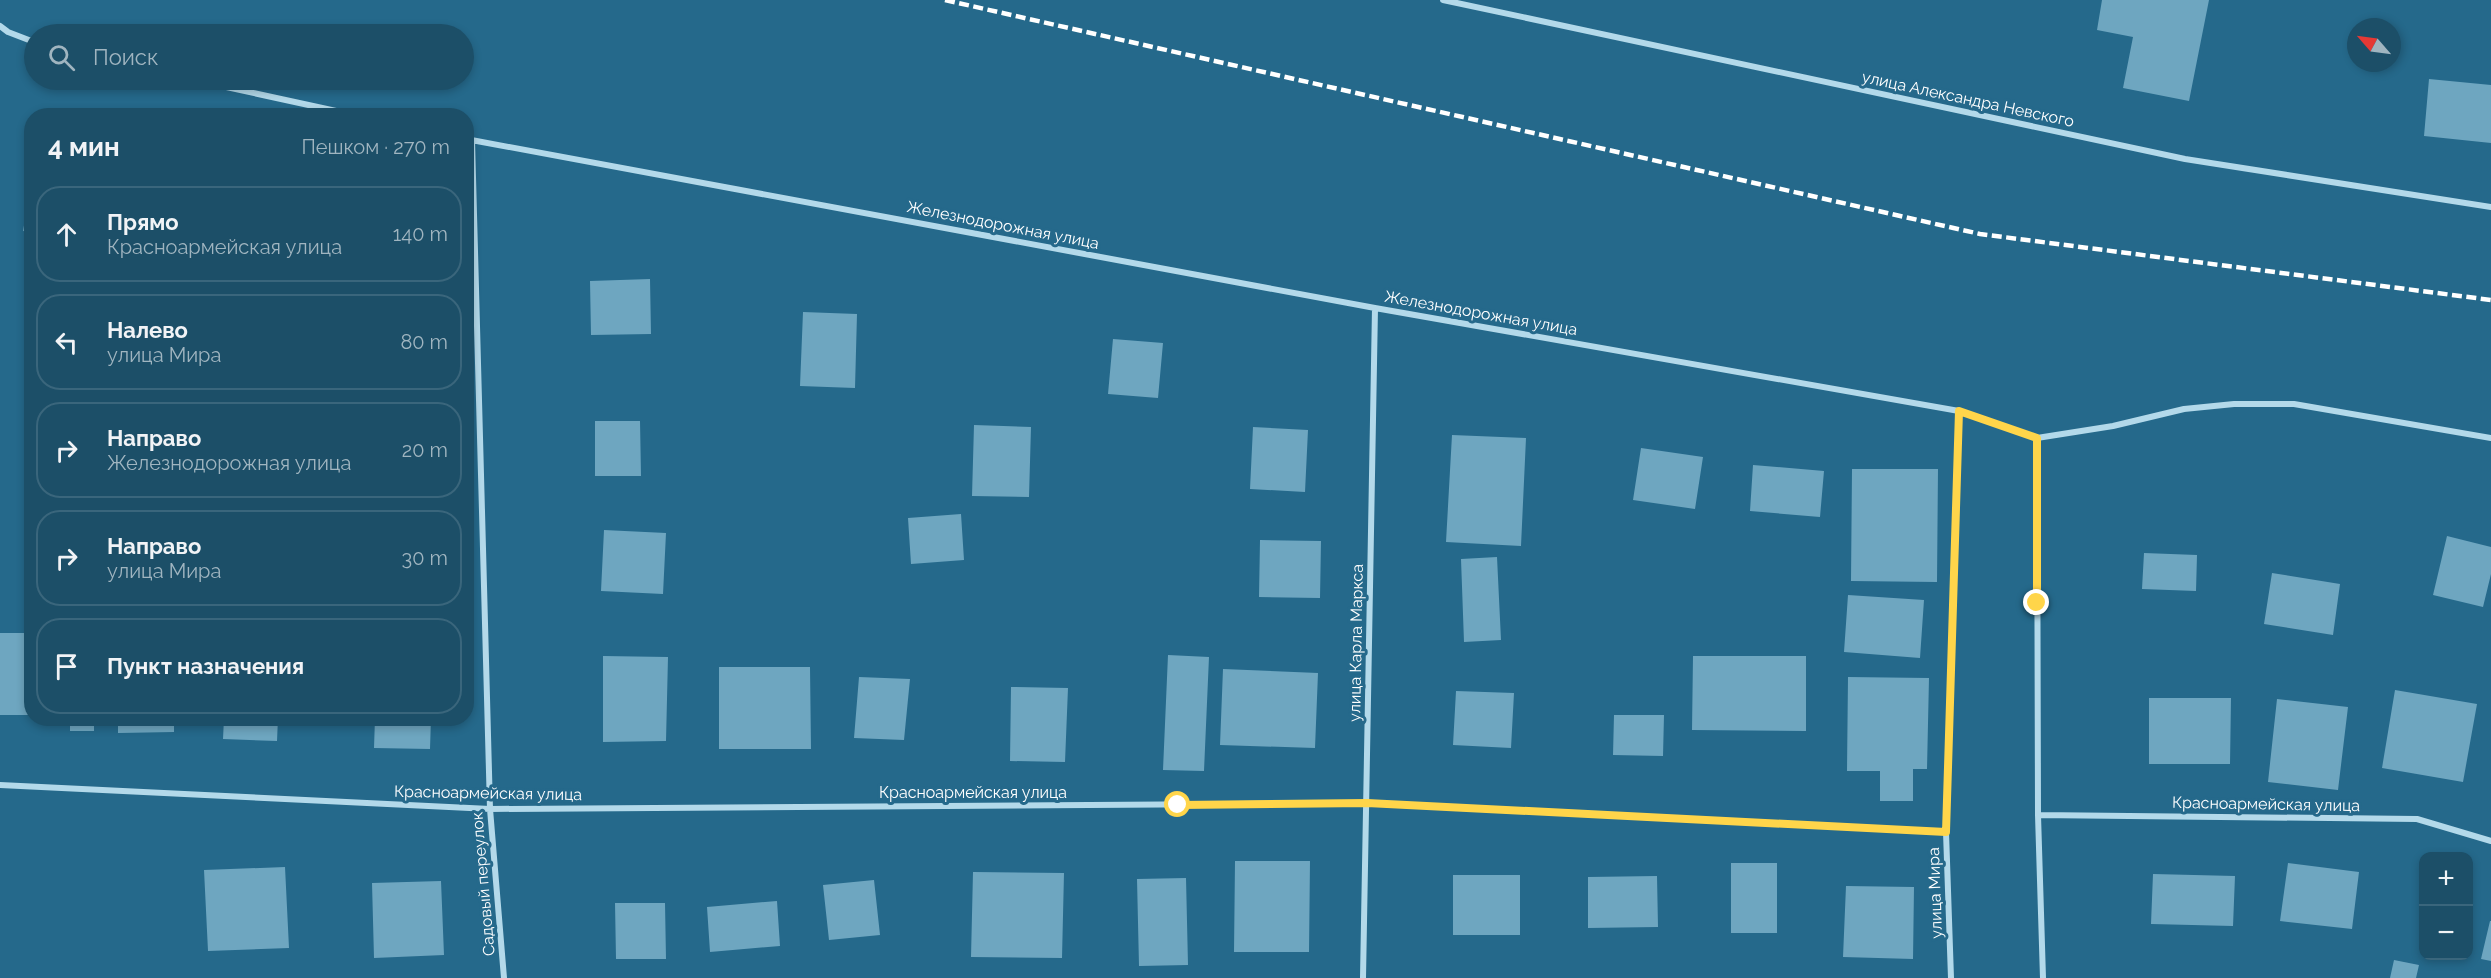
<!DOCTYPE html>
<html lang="ru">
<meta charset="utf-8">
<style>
:root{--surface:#1c4f68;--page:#295971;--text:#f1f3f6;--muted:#a0b5c0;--line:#3a667c}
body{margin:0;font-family:Raleway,sans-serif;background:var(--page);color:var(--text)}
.controls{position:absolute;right:18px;bottom:18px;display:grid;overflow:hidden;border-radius:12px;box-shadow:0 3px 9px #0003}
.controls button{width:54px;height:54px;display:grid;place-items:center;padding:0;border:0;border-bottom:2px solid var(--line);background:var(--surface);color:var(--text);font:30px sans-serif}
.compass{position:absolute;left:2347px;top:18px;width:54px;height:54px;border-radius:50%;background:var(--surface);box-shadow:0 3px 9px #0003;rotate:298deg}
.stop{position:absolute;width:18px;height:18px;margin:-14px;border:4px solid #ffd54a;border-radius:50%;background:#fff}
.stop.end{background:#ffd54a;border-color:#fff;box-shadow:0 2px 6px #0008}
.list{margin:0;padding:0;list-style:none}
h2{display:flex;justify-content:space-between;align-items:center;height:78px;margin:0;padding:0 24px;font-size:26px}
h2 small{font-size:20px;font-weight:400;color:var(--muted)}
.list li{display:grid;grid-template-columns:39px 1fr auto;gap:18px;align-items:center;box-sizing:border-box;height:96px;margin:0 12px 12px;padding:0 12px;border:2px solid var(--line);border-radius:24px}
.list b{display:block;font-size:22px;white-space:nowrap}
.list p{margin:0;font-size:20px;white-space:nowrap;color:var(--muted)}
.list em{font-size:20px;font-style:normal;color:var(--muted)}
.icon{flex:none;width:33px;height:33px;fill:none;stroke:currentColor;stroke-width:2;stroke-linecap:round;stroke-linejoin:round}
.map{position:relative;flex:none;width:2491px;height:978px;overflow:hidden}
.search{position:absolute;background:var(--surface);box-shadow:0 3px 9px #0003;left:24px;top:24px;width:450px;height:66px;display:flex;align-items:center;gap:15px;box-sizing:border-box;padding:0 21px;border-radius:33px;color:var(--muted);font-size:22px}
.panel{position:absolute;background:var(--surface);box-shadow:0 3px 9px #0003;left:24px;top:108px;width:450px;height:618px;border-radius:24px}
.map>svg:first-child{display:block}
.building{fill:#6ea6c0}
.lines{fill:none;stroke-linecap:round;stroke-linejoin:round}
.street{stroke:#b3d9ea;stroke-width:6}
.rail{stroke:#fff;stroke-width:4.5;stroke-dasharray:10 4.5;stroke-linecap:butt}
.route{stroke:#ffd54a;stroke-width:8}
.labels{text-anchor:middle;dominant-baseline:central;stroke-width:6;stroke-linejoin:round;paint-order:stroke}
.street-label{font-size:16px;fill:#fff;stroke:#25698b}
</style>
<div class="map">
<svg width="2491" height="978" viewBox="0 0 2491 978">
<rect width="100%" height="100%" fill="#25698b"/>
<path class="building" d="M2102,0h107l-20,101 -66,-13 10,-51 -36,-7z
M2429,79l62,6v58l-67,-7z
M30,191l2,1v40l-9,-1z
M650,279l1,55 -60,1 -1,-54z
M803,312l54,2 -2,74 -55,-2z
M1113,339l50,4 -5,55 -50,-4z
M595,421h45l1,55h-46z
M974,425l57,2 -2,70 -57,-1z
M1253,427l55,3 -3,62 -55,-3z
M1452,435l74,3 -5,108 -75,-4z
M1641,448l62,9 -8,52 -62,-9z
M1753,465l71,6 -4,46 -70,-6z
M1852,469h86l-1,113 -86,-1z
M961,514l3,46 -53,4 -3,-46z
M604,530l62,3 -3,61 -62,-3z
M2447,536l44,11v27l-8,33 -50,-12z
M1260,540l61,1 -1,57 -61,-1z
M2144,553l53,2 -1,36 -54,-2z
M1497,557l4,83 -37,2 -3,-83z
M2272,573l68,11 -7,51 -69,-11z
M1848,595l76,5 -4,58 -76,-6z
M0,633h32v82h-32z
M1168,655l41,2 -5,114 -41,-1z
M603,656l65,1 -2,84 -63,1z
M1693,656h113v75l-114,-1z
M719,667h91l1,82h-92z
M1223,669l95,4 -3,75 -95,-3z
M859,677l51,2 -6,61 -50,-2z
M1848,677l81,1 -2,91h-14v32h-33v-30h-33z
M1011,687l57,1 -3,74 -55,-1z
M2395,690l82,14 -14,78 -81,-14z
M1456,691l58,2 -3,55 -58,-3z
M2149,698h82l-1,66h-81z
M2277,699l71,8 -10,83 -70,-8z
M1614,715h50l-1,41 -50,-1z
M70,718h24v13h-24z
M118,718h56v14l-56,1z
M224,718h54l-1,23 -54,-2z
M375,718h56l-1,31 -56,-1z
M1235,861h75l-1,91h-75z
M1731,863h46v70h-46z
M2288,863l71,9 -7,57 -72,-8z
M285,867l4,81 -81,3 -4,-81z
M973,872l91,1 -2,85 -91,-1z
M2153,874l82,2 -2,50 -82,-2z
M1453,875h67v60h-67z
M1657,876l1,51 -70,1v-51z
M1186,878l2,87 -49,1 -2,-87z
M874,880l6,55 -51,5 -6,-55z
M441,881l3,74 -70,3 -2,-75z
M1846,886l68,1 -1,72 -70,-2z
M777,901l3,45 -70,6 -3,-45z
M615,903h50l1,56h-50z
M2490,921h1v40l-10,-2z
M2394,960l25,5 -3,13h-26z"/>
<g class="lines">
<path class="street" d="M1443,0l742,159 306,48
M0,26l8,6 26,10
M194,80l165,36
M466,139l909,169 584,103 78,27 76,-12 71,-17 50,-5h60l197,34
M472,140l18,669 14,169
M2037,438l1,377 5,163
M0,785l490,24 877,-6 579,29
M2038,815l379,4 74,22
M1363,978l12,-670
M1951,978l-5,-146 13,-421"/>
<path class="rail" d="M945,0l1035,234 511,66"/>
</g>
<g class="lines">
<path class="route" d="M1178,805l189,-2 579,29 13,-421 78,27v165"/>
</g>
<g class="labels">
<g class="street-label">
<text transform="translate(1968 99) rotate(12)">улица Александра Невского</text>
<text transform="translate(1003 225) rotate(11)">Железнодорожная улица</text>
<text transform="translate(1481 313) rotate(10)">Железнодорожная улица</text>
<text transform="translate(1356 643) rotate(-89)">улица Карла Маркса</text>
<text x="973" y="792">Красноармейская улица</text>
<text transform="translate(488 793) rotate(1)">Красноармейская улица</text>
<text transform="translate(2266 804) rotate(1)">Красноармейская улица</text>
<text transform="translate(483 884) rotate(-95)">Садовый переулок</text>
<text transform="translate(1935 893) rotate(-92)">улица Мира</text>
</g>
</g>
</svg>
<div class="controls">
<button>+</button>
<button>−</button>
</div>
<svg class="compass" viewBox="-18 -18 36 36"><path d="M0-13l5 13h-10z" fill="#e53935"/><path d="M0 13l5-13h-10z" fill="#a0b5c0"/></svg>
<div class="stop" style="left:1178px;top:805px"></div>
<div class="stop end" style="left:2037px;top:603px"></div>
<div class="search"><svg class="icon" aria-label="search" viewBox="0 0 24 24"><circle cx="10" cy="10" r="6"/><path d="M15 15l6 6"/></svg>Поиск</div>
<section class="panel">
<h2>4 мин<small>Пешком · 270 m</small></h2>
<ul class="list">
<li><svg class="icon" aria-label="ahead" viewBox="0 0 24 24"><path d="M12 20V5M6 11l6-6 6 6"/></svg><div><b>Прямо</b><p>Красноармейская улица</p></div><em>140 m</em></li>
<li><svg class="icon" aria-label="left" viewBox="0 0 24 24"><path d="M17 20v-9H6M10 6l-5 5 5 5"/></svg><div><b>Налево</b><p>улица Мира</p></div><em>80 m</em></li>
<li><svg class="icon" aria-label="right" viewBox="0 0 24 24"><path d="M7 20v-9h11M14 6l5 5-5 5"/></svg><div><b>Направо</b><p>Железнодорожная улица</p></div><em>20 m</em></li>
<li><svg class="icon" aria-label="right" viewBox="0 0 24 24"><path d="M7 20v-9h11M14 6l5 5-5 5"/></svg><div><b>Направо</b><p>улица Мира</p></div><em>30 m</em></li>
<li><svg class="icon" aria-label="arrive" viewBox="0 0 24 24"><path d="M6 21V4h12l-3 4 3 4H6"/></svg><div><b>Пункт назначения</b></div></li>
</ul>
</section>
</div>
